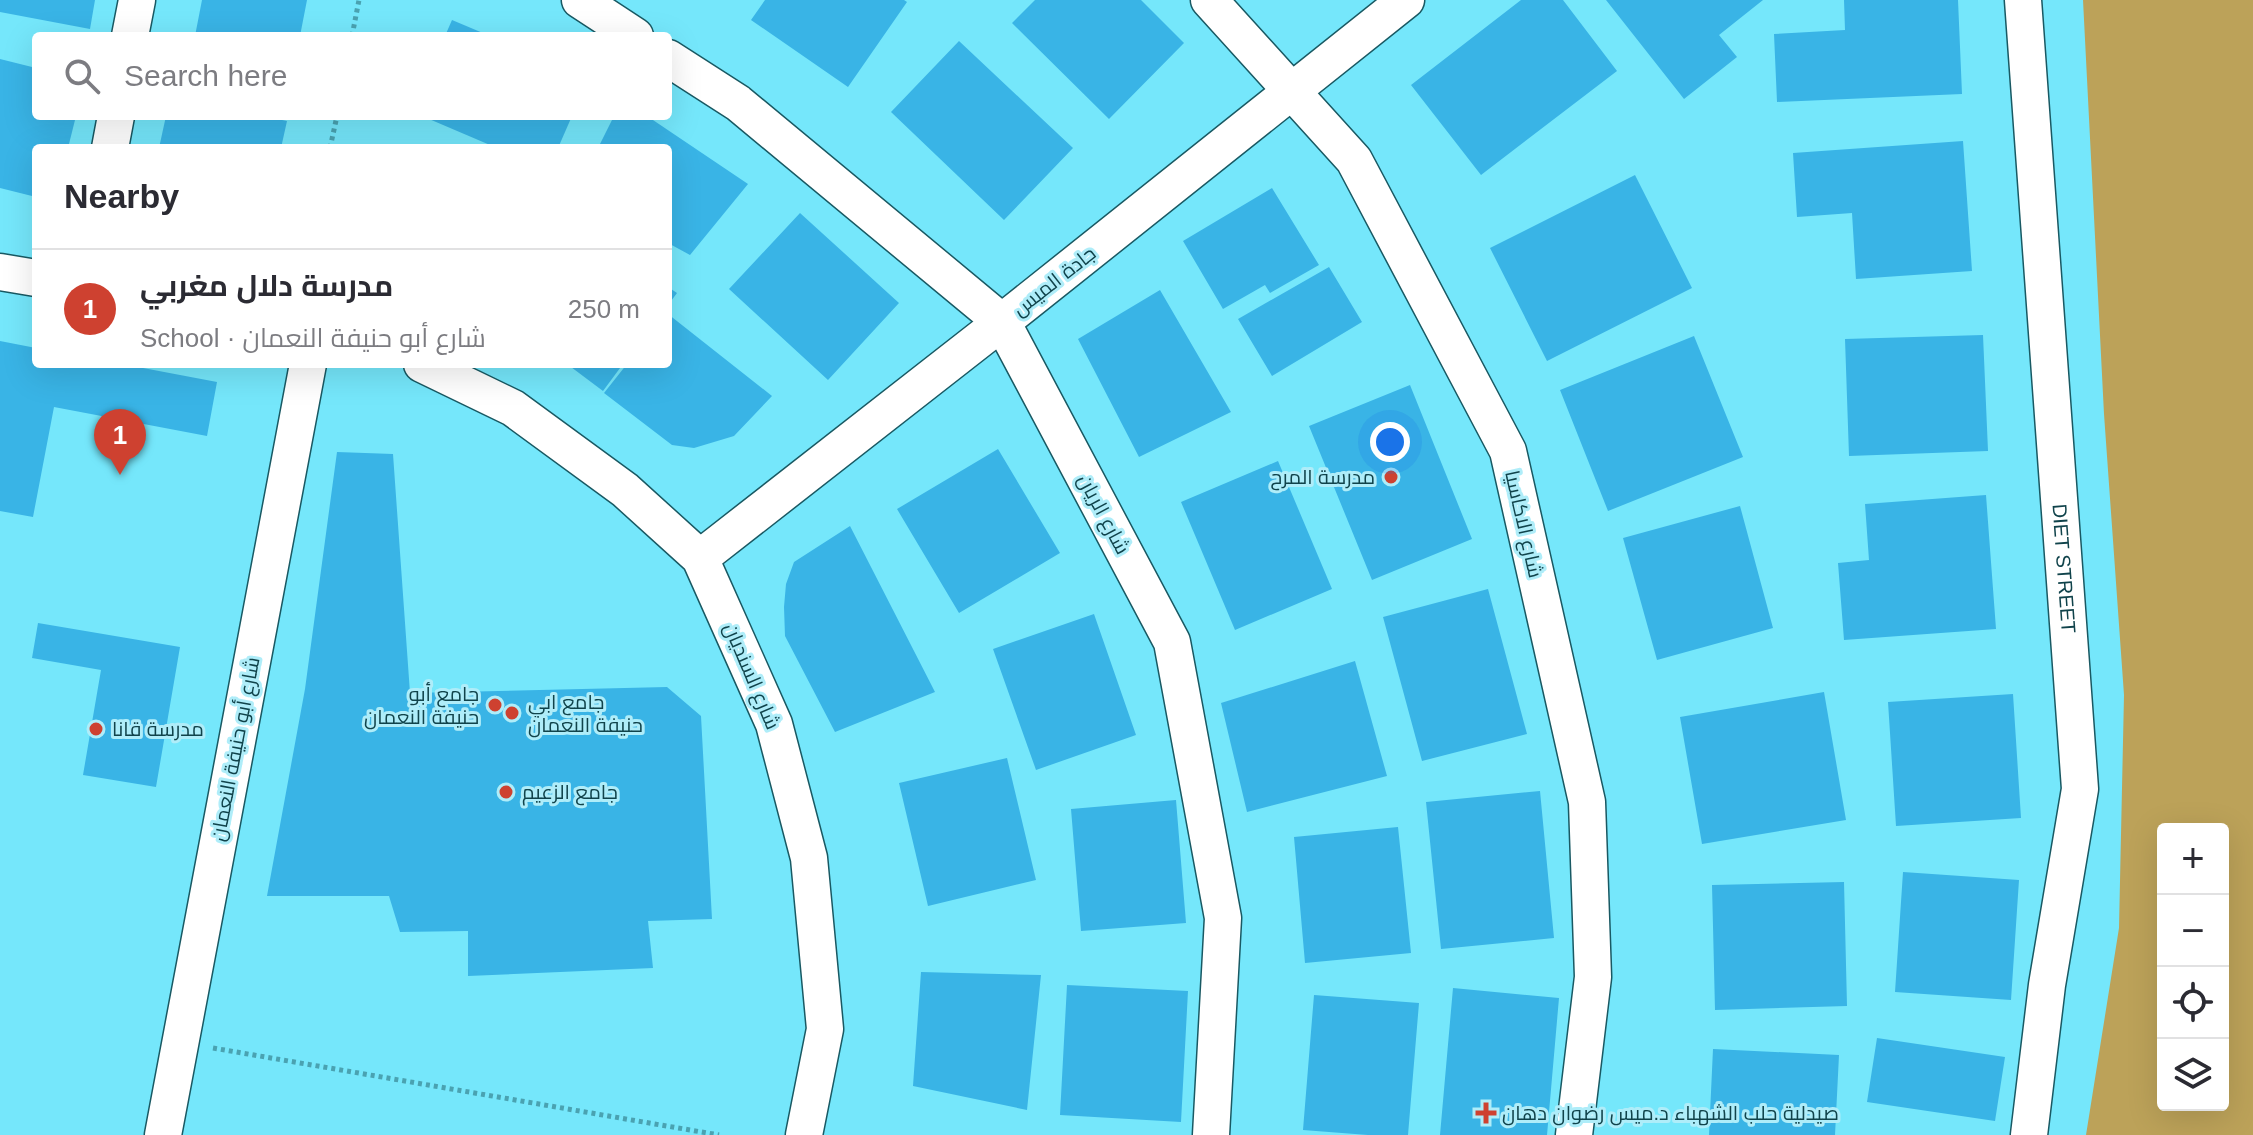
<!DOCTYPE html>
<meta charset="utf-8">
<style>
:root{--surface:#fff;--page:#f2f2f3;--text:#2b2b33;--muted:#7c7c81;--line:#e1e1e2;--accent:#ce4130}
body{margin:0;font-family:Helvetica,Cairo,sans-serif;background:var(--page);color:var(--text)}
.controls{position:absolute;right:24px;bottom:24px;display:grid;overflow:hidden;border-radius:8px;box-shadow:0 8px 32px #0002}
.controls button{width:72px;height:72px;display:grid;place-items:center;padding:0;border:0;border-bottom:2px solid var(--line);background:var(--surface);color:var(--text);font:40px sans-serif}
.you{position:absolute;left:1390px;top:442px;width:28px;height:28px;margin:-20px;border:6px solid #fff;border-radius:50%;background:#1a73e8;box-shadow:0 0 0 12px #1a73e833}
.badge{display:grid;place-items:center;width:52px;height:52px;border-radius:50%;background:var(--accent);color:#fff;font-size:26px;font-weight:700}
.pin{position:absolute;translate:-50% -66px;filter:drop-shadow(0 2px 4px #0008)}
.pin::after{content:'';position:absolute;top:42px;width:28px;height:24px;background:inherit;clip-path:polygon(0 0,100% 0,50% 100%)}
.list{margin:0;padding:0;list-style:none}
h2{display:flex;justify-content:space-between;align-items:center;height:104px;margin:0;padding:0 32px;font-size:34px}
h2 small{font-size:26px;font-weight:400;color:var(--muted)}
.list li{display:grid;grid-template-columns:52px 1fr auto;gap:24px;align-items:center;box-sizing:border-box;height:120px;padding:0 32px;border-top:2px solid var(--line)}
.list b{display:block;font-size:30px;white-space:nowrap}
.list p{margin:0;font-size:26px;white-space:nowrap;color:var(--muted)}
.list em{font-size:26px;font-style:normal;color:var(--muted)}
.icon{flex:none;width:44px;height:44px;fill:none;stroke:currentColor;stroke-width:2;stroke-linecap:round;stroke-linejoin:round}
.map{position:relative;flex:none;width:2253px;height:1135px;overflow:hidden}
.search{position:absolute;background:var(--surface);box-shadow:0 8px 32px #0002;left:32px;top:32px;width:640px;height:88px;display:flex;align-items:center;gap:20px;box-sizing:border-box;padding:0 28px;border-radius:8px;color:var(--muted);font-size:30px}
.panel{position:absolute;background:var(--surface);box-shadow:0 8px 32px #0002;left:32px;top:144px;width:640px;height:224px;border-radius:8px}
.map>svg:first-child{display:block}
.green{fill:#bca259;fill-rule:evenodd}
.building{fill:#39b4e6}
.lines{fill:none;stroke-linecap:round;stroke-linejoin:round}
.minor-casing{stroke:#195963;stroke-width:39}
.path{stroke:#4aa2b1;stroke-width:5;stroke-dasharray:4 4;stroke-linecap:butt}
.minor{stroke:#fff;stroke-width:36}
.poi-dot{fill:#ce4130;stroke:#afedf9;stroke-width:3}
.labels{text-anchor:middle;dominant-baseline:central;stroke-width:6;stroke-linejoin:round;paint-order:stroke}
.street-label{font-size:20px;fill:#10434b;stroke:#afedf9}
.poi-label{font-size:20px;fill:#10434b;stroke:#afedf9;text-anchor:start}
</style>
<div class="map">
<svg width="2253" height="1135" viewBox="0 0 2253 1135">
<rect width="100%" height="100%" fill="#75e7fb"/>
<path class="green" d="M2083,0h170v1135h-167l33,-207 5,-233 -20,-281zM2163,829h60v276h-60z"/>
<path class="building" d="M0,0h95l-5,29 -90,-17z
M202,0h105l-7,36h-105z
M765,0h139l3,2 -59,85 -97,-67z
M1035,0h106l43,43 -75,76 -97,-96z
M1521,0h42l54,71 -136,104 -70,-90z
M1606,0h157l-44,35 18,22 -53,42z
M1844,0h114l4,94 -185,8 -3,-68 71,-4z
M452,20l38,16h-45z
M959,41l114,107 -69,72 -113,-108z
M0,59l36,9v48h40l-8,32h-32v49l-36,-9z
M166,116h97l24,5 -6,27h-122z
M422,116h150l-14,32h-61z
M614,116h33l101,68 -58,71 -22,-12v-95h-70z
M1963,141l9,130 -116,8 -4,-66 -55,4 -4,-64z
M1635,175l57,113 -145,73 -57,-113z
M1272,188l47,77 -49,28 -5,-8 -42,24 -40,-68z
M800,213l99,90 -71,77 -99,-91z
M1329,267l33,55 -90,54 -34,-57z
M668,287l9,6 -9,12z
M1160,290l71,122 -92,45 -61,-118z
M668,314l104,82 -38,40 -40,12 -22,-3 -68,-52 23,-29h41z
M1983,335l5,116 -139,5 -4,-117z
M1694,336l49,121 -135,54 -48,-121z
M0,341l36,7v16h86l95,18 -10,54 -153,-29 -21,110 -33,-6z
M567,364h56l-20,27z
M1410,385l62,154 -100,41 -63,-154z
M998,449l62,104 -101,60 -62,-104z
M337,452l56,2 17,239 257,-6 34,29 11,203 -64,2 5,47 -185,8v-45l-68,1 -11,-36h-122l38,-207z
M1278,461l54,128 -97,41 -54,-128z
M1986,495l10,134 -152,11 -6,-77 31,-3 -4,-56z
M1740,506l33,122 -116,32 -34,-122z
M850,526l85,166 -100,40 -50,-96 -1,-29 2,-23 8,-22z
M1488,589l39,145 -105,27 -39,-144z
M1094,614l42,121 -100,35 -43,-121z
M38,623l142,24 -24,140 -73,-12 18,-105 -69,-12z
M1355,661l32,115 -140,36 -26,-109z
M1824,692l22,128 -144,24 -22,-127z
M2013,694l8,124 -125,8 -8,-124z
M1007,758l29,122 -108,26 -29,-123z
M1540,791l14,147 -113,11 -15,-147z
M1176,800l10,123 -105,8 -10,-122z
M1398,827l13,126 -106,10 -11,-126z
M1903,872l116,8 -8,120 -116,-8z
M1844,882l3,124 -132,4 -3,-125z
M921,972l120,3 -14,135 -114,-24z
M1067,985l121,6 -7,131 -121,-7z
M1453,988l106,10 -12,137h-107z
M1314,995l105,8 -11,132h-40l-65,-5z
M1877,1038l128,19 -10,64 -128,-19z
M1713,1049l126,6 -4,80h-126z"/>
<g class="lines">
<defs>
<g id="minor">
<path d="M580,0l55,36"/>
<path d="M1209,0l145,160 154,291 79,351 6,175 -19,158"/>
<path id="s1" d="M2023,0l57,789 -33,196 -18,150"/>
<path d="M130,36l7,-36"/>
<path d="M668,58l70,45 264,219 170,320 51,276 -12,217"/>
<path d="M110,148l6,-32"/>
<path d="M0,272l36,6"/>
<path d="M422,364l91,44 112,82 75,68 74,166 35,134 16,171 -21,106"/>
<path d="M700,558l302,-236 404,-322"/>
<path d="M163,1135l145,-771"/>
</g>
</defs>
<use href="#minor" class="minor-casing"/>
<path class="path" d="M352,36l7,-36
M330,148l7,-32
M213,1048l506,87"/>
<use href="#minor" class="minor"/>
</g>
<g class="poi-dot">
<circle cx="1391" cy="477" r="8"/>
<circle cx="495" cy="705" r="8"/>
<circle cx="512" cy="713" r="8"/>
<circle cx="96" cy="729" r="8"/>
<circle cx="506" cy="792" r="8"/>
<path d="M1482 1101h8v8h8v8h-8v8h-8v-8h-8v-8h8z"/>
</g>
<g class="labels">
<g class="street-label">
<text transform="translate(1054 281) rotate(-38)">جادة الميس</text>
<text transform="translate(1104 514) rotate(62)">شارع الريان</text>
<text transform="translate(1524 524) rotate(77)">شارع الاكاسيا</text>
<text stroke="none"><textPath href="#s1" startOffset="570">DIET STREET</textPath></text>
<text transform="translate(752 676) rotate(67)">شارع السنديان</text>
<text transform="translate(235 749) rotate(-79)">شارع أبو حنيفة النعمان</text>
</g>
<g class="poi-label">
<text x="1375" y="477" text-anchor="end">مدرسة المرح</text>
<text x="479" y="694" text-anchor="end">جامع أبو<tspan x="479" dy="23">حنيفة النعمان</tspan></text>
<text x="528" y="702">جامع ابي<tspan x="528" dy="23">حنيفة النعمان</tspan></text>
<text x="112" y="729">مدرسة قانا</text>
<text x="522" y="792">جامع الزعيم</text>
<text x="1502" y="1113">صيدلية حلب الشهباء د.ميس رضوان دهان</text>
</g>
</g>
</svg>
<div class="controls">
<button>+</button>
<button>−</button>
<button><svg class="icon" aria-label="locate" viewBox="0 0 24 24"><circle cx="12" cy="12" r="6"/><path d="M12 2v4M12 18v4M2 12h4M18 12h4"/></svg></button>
<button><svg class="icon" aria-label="layers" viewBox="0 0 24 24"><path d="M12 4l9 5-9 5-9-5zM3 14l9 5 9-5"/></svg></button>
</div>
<div class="you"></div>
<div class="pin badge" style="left:120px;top:475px">1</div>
<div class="search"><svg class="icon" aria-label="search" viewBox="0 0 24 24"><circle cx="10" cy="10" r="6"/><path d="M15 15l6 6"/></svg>Search here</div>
<section class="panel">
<h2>Nearby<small></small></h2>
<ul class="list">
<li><span class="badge">1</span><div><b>مدرسة دلال مغربي</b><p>School · شارع أبو حنيفة النعمان</p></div><em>250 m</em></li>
</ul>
</section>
</div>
